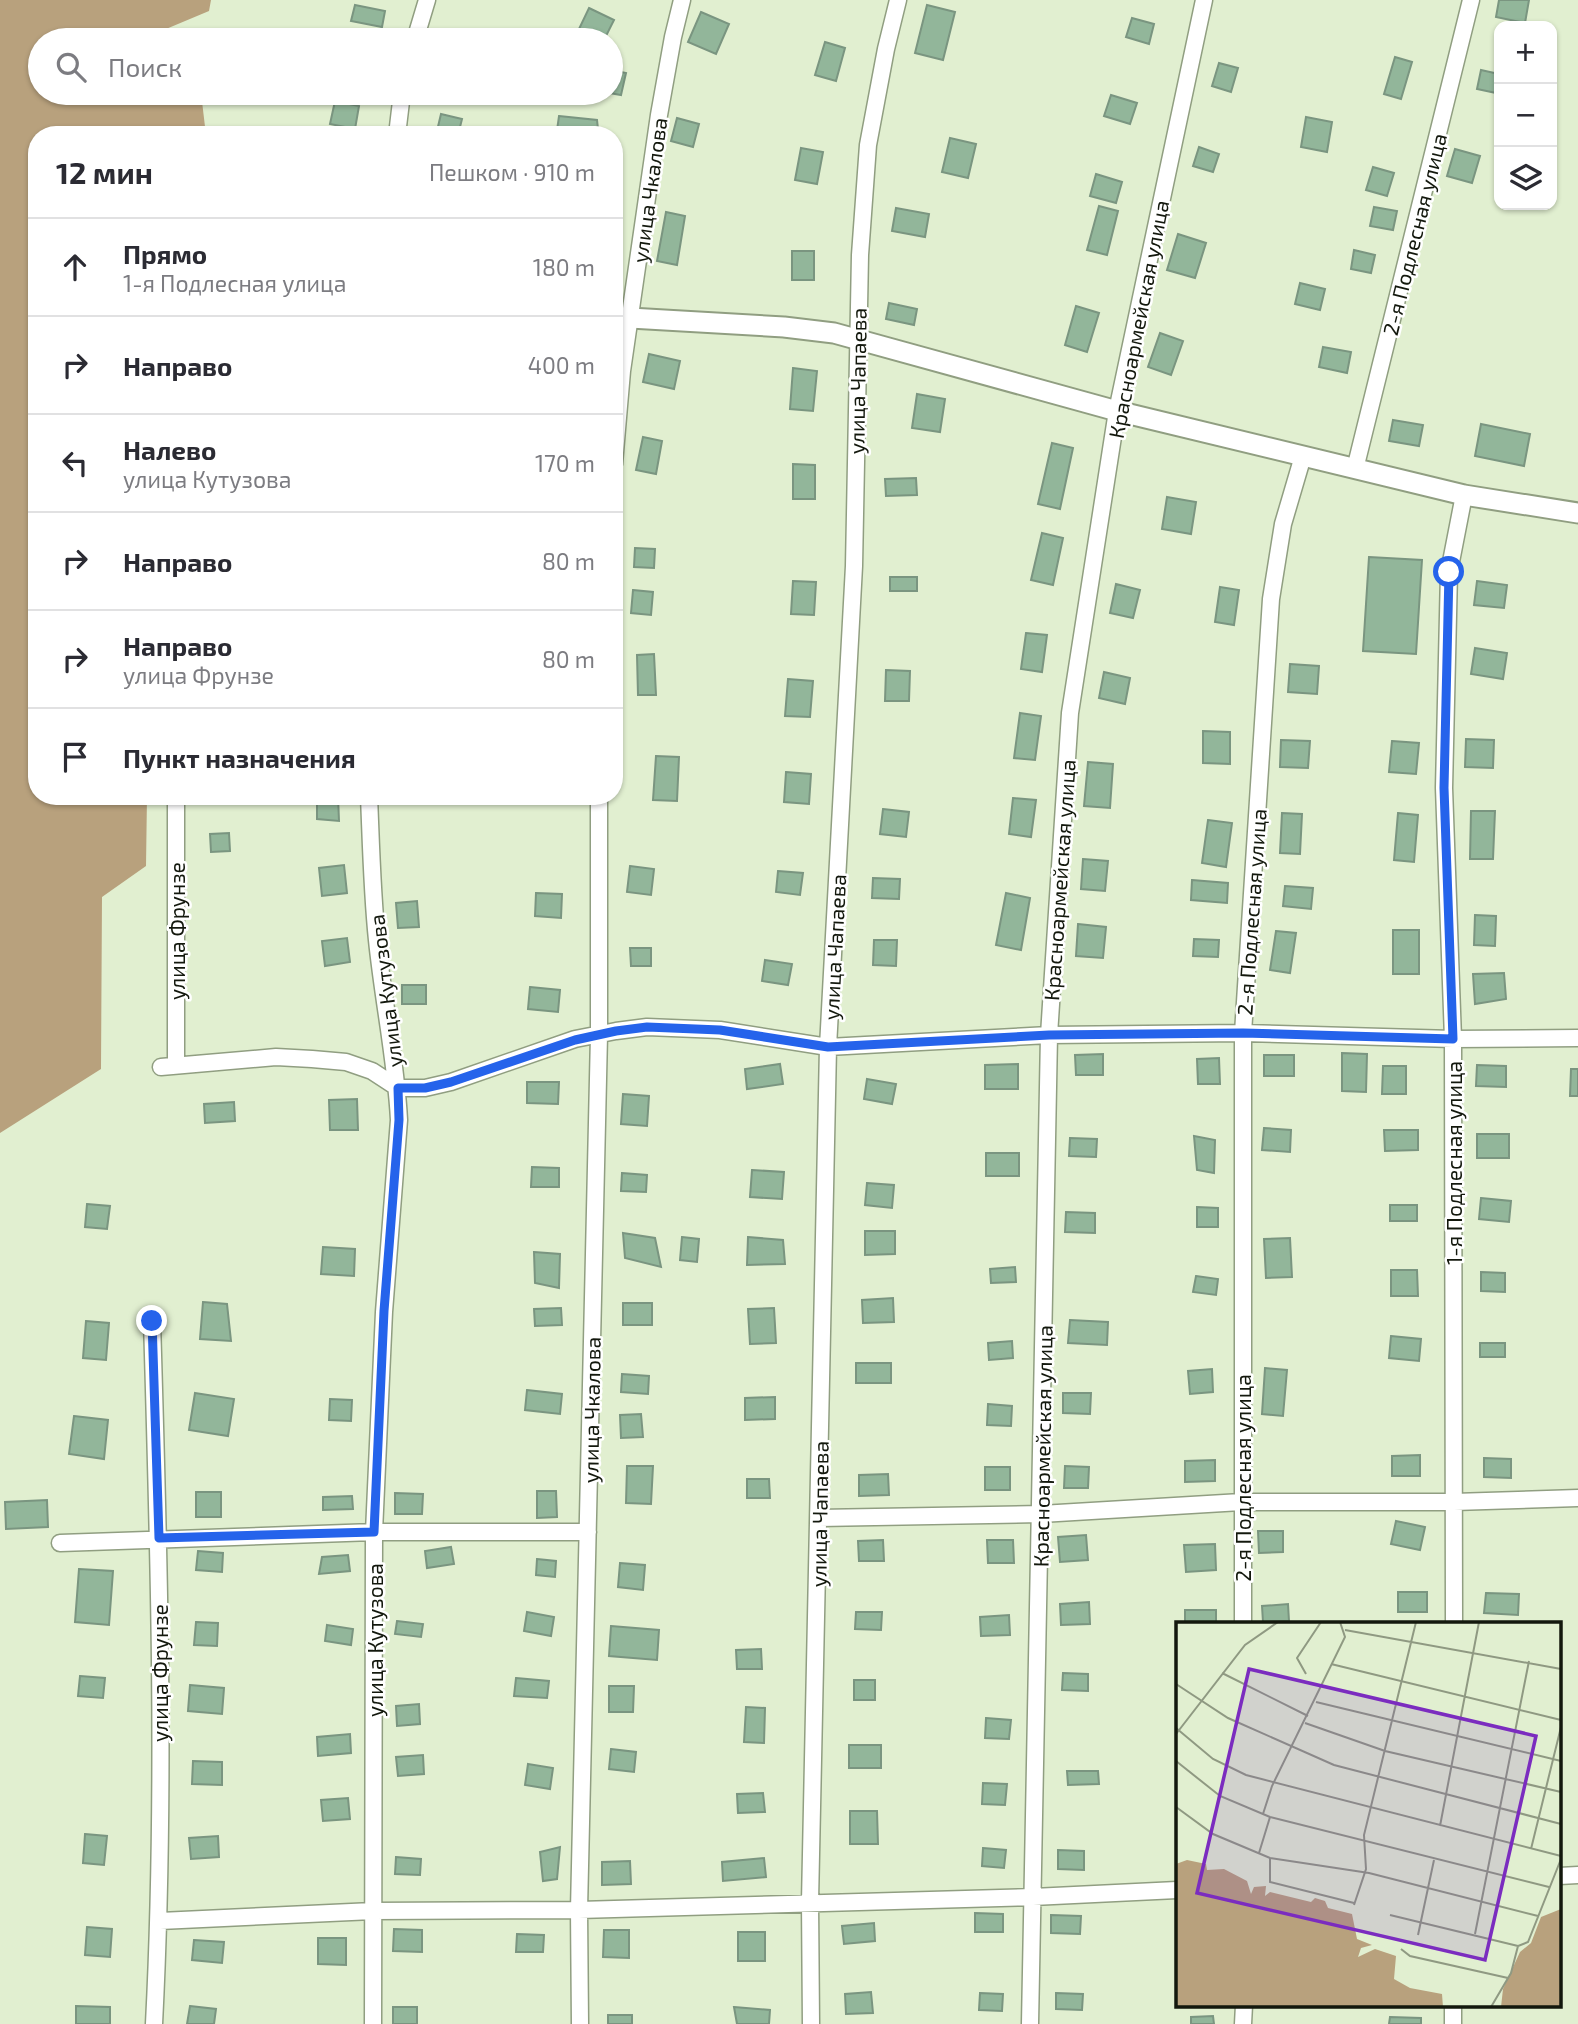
<!DOCTYPE html>
<html lang="ru">
<meta charset="utf-8">
<style>
:root{--surface:#fff;--page:#f7f7f7;--text:#2b2b33;--muted:#7c7c81;--line:#e1e1e2}
body{margin:0;font-family:"Exo 2",sans-serif;background:var(--page);color:var(--text)}
.controls{position:absolute;right:21px;top:21px;display:grid;overflow:hidden;border-radius:14px;box-shadow:0 2px 5px #0004}
.controls button{width:63px;height:63px;display:grid;place-items:center;padding:0;border:0;border-bottom:2px solid var(--line);background:var(--surface);color:var(--text);font:35px sans-serif}
.stop{position:absolute;width:21px;height:21px;margin:-16px;border:5px solid #2563eb;border-radius:50%;background:#fff}
.stop.end{background:#2563eb;border-color:#fff;box-shadow:0 2px 7px #0008}
.list{margin:0;padding:0;list-style:none}
h2{display:flex;justify-content:space-between;align-items:center;height:91px;margin:0;padding:0 28px;font-size:30px}
h2 small{font-size:23px;font-weight:400;color:var(--muted)}
.list li{display:grid;grid-template-columns:46px 1fr auto;gap:21px;align-items:center;box-sizing:border-box;height:98px;padding:0 28px;border-top:2px solid var(--line)}
.list b{display:block;font-size:26px;white-space:nowrap}
.list p{margin:0;font-size:23px;white-space:nowrap;color:var(--muted)}
.list em{font-size:23px;font-style:normal;color:var(--muted)}
.icon{flex:none;width:38px;height:38px;fill:none;stroke:currentColor;stroke-width:2;stroke-linecap:round;stroke-linejoin:round}
.map{position:relative;flex:none;width:1578px;height:2024px;overflow:hidden}
.search{position:absolute;background:var(--surface);box-shadow:0 2px 5px #0004;left:28px;top:28px;width:595px;height:77px;display:flex;align-items:center;gap:18px;box-sizing:border-box;padding:0 24px;border-radius:38px;color:var(--muted);font-size:26px}
.panel{position:absolute;background:var(--surface);box-shadow:0 2px 5px #0004;left:28px;top:126px;width:595px;height:679px;border-radius:28px}
.map>svg:first-child{display:block}
.forest{fill:#b8a17d}
.building{fill:#92b69a;stroke:#7a9580;stroke-width:2}
.lines{fill:none;stroke-linecap:round;stroke-linejoin:round}
.minor-casing{stroke:#909e81;stroke-width:19}
.tertiary-casing{stroke:#909e81;stroke-width:23}
.minor{stroke:#fff;stroke-width:16}
.tertiary{stroke:#fff;stroke-width:19}
.route{stroke:#2563eb;stroke-width:9}
.labels{text-anchor:middle;dominant-baseline:central;stroke-width:5;stroke-linejoin:round;paint-order:stroke}
.street-label{font-size:21px;fill:#13180d;stroke:#fff}
.inset-road{fill:none;stroke:#8f9982;stroke-width:2}
.view{fill:#7b2cbf;fill-opacity:0.15;stroke:#7b2cbf;stroke-width:3.5}
.inset-edge{fill:none;stroke:#13180d;stroke-width:3.5}
</style>
<div class="map">
<svg width="1578" height="2024" viewBox="0 0 1578 2024">
<rect width="100%" height="100%" fill="#e1efd0"/>
<path class="forest" d="M0,0h211l-2,11 -43,18 11,11h-137v53h161l5,42h-169v661h110l-1,70 -44,31 -1,172 -101,64z"/>
<path class="building" d="M1499,0h30l-4,23 -29,-6z
M355,5l30,6 -3,16 -31,-6z
M927,5l28,7 -12,48 -28,-7z
M589,8l25,12 -10,20 -25,-11z
M701,12l28,12 -13,30 -28,-12z
M1132,18l22,6 -5,20 -23,-7z
M825,42l20,6 -9,33 -21,-6z
M1395,57l17,5 -11,37 -17,-5z
M1219,63l19,5 -7,24 -19,-6z
M611,70l15,3 -5,22 -12,-2z
M1481,70l18,4 -3,19 -19,-4z
M1111,95l26,8 -7,21 -26,-8z
M335,101l24,5 -4,23 -25,-5z
M441,114l21,5 -4,16h-22z
M559,116l38,4 1,9 -3,6h-29v-4l-9,-1z
M1306,117l26,5 -5,30 -26,-5z
M677,118l22,6 -6,23 -22,-6z
M950,138l26,6 -8,34 -26,-6z
M1199,147l20,7 -6,18 -20,-6z
M801,148l22,4 -6,32 -22,-4z
M1455,149l25,7 -8,27 -25,-7z
M1373,167l21,6 -7,23 -21,-6z
M1096,174l26,8 -6,21 -26,-7z
M1099,206l19,5 -11,44 -20,-5z
M1374,207l23,4 -4,19 -23,-4z
M896,208l33,6 -4,23 -33,-6z
M666,212l19,4 -8,49 -20,-4z
M1178,234l28,9 -11,35 -28,-8z
M1354,250l21,5 -4,18 -20,-4z
M792,251h22v29h-22z
M1300,283l25,6 -5,21 -25,-6z
M889,303l28,6 -3,16 -28,-6z
M1076,306l23,7 -12,39 -22,-7z
M1160,333l23,8 -12,34 -23,-8z
M1323,347l28,5 -4,21 -28,-6z
M649,354l31,7 -6,28 -31,-7z
M793,368l24,3 -4,40 -23,-2z
M917,394l28,5 -5,33 -28,-4z
M1393,420l30,5 -4,21 -30,-5z
M1481,424l49,10 -6,32 -49,-10z
M643,437l19,4 -6,33 -20,-4z
M1052,443l21,5 -13,61 -22,-5z
M793,464l22,1v34h-22z
M916,478l1,17 -31,1 -1,-17z
M1167,497l29,5 -5,32 -29,-5z
M1042,533l21,5 -10,47 -22,-5z
M635,548l20,1 -1,19 -20,-1z
M1369,557l53,3 -6,94 -53,-3z
M890,577h27v14h-27z
M793,581l23,1 -2,33 -23,-1z
M1477,581l30,4 -3,23 -30,-3z
M1116,584l24,6 -7,28 -23,-5z
M1220,587l19,3 -5,35 -19,-3z
M633,590l20,2 -2,23 -20,-2z
M1026,633l21,2 -5,37 -21,-3z
M1475,648l32,5 -4,26 -32,-5z
M654,654l2,41h-18l-1,-40z
M1290,664l29,2 -2,28 -29,-2z
M886,670l24,1 -1,30h-24z
M1104,672l26,6 -5,26 -26,-6z
M788,679l25,2 -3,36 -25,-1z
M1020,713l21,3 -6,44 -21,-2z
M1203,731l27,1v32l-27,-1z
M1466,739l28,1 -1,28 -28,-1z
M1281,740l29,1 -2,27 -28,-1z
M1392,741l27,2 -3,31 -27,-2z
M656,756l23,1 -2,44 -24,-1z
M1088,762l25,2 -3,44 -26,-2z
M786,772l25,2 -2,30 -25,-2z
M317,796h21l1,25 -22,-2z
M1013,798l23,2 -5,37 -22,-3z
M883,809l26,3 -3,25 -26,-3z
M1471,811h24l-2,48h-23z
M1282,813l20,1 -2,40 -20,-1z
M1398,813l20,2 -4,47 -20,-2z
M1208,820l24,3 -6,44 -24,-4z
M229,833l1,18 -19,1 -1,-18z
M1083,859l25,2 -3,30 -24,-2z
M344,865l3,28 -25,3 -3,-28z
M630,866l24,3 -3,26 -24,-3z
M778,871l25,2 -3,22 -24,-3z
M873,878l27,1 -1,20 -27,-1z
M1192,880l36,3 -1,20 -36,-3z
M1285,886l28,2 -2,21 -28,-3z
M536,893l26,1 -1,24 -26,-2z
M1006,893l24,5 -9,52 -25,-5z
M417,901l2,26 -21,1 -2,-25z
M1475,915l21,1 -1,30 -21,-1z
M1078,924l28,3 -3,31 -27,-2z
M1393,930h26v44h-26z
M1276,931l20,2 -6,40 -20,-3z
M347,938l3,24 -25,4 -3,-25z
M1194,939l25,1 -1,17 -25,-1z
M874,940h23l-1,26 -23,-1z
M630,948h21v18h-20z
M765,960l27,4 -4,21 -26,-4z
M1504,973l2,26 -31,5 -2,-30z
M402,985h24v19h-24z
M530,987l30,3 -2,22 -30,-3z
M1342,1053l25,1 -1,38 -24,-1z
M1103,1054v21h-27l-1,-20z
M1264,1055h30v21h-30z
M1219,1058l1,26h-22l-1,-25z
M780,1064l3,20 -36,5 -2,-20z
M1018,1064v25h-33v-24z
M1477,1065l29,1v21l-30,-1z
M1383,1066h23v28h-24z
M1571,1069h7v27h-8z
M867,1079l29,5 -4,20 -28,-5z
M527,1082h32l-1,22 -31,-1z
M623,1094l26,2 -2,30 -26,-2z
M357,1099l1,31h-28l-1,-30z
M234,1102l1,19 -30,2 -1,-19z
M1264,1128l27,2 -1,22 -28,-2z
M1384,1130h34v20l-33,1z
M1477,1134h32v24h-32z
M1194,1136l21,4 -1,33 -17,-3z
M1070,1138l27,1 -1,18 -27,-1z
M986,1153h33v23h-33z
M532,1167l27,1v19h-28z
M752,1170l32,2 -2,27 -32,-2z
M622,1173l25,2 -1,17 -25,-1z
M867,1183l27,2 -2,23 -27,-3z
M1481,1198l30,3 -2,21 -30,-3z
M87,1204l23,2 -3,23 -22,-2z
M1390,1205h27v16h-27z
M1197,1207l21,1v19h-21z
M1066,1212l29,1v20l-30,-1z
M865,1231h30v23l-30,1z
M623,1233l32,5 6,29 -36,-9z
M682,1237l17,2 -2,23 -17,-2z
M748,1237l35,3 2,24 -38,1z
M1290,1238l2,39 -26,1 -2,-39z
M323,1247l32,2 -1,27 -33,-2z
M534,1252l26,2 -1,34 -24,-5z
M1015,1267l1,15 -25,1 -1,-14z
M1391,1270h26l1,26h-27z
M1481,1272l24,1v19l-24,-1z
M1196,1276l22,3 -2,16 -23,-3z
M893,1298l1,24 -31,1 -1,-23z
M203,1302l24,2 4,37 -31,-2z
M623,1303h29v22h-29z
M561,1308l1,17 -27,1 -1,-17z
M774,1308l2,35 -26,1 -2,-35z
M1070,1320l38,2 -1,23 -39,-2z
M86,1321l23,2 -3,37 -23,-2z
M1391,1336l30,3 -2,22 -30,-3z
M1012,1341l1,17 -24,2 -1,-17z
M1480,1343h25v14h-25z
M856,1363h35v20h-35z
M1265,1368l22,2 -4,46 -21,-2z
M1212,1369l1,23 -23,2 -2,-23z
M622,1374l27,2 -1,18 -27,-2z
M527,1390l35,4 -2,20 -35,-4z
M195,1393l39,6 -6,37 -39,-6z
M1063,1393h28l-1,21 -27,-1z
M775,1397v22l-30,1v-22z
M330,1399l22,1 -1,21 -22,-1z
M988,1404l24,2 -1,20 -24,-1z
M641,1414l2,23 -22,1 -1,-23z
M74,1416l34,4 -4,39 -35,-5z
M1420,1455v21h-28v-20z
M1484,1458l27,1v19l-27,-1z
M1215,1460v21l-30,1v-21z
M627,1466h26l-2,38 -25,-1z
M1065,1466l24,1 -1,21h-24z
M985,1467h25v23h-25z
M888,1474l1,21 -30,1v-21z
M747,1479h22l1,19h-23z
M537,1491h19l1,26 -20,1z
M196,1492h25v25h-25z
M395,1493l28,1 -1,20h-27z
M352,1496l1,13 -30,1v-13z
M47,1500l1,27 -42,2 -1,-27z
M1396,1521l29,6 -5,23 -29,-6z
M1258,1531h25v21l-24,1z
M1086,1535l2,25 -28,2 -2,-25z
M883,1540l1,21h-25l-1,-20z
M987,1540h26l1,23h-26z
M1215,1544l1,26 -30,2 -2,-27z
M451,1547l3,17 -27,4 -2,-17z
M198,1551l25,2 -1,19 -26,-2z
M348,1555l2,16 -31,3 3,-17z
M537,1559l19,2 -1,16 -19,-2z
M620,1563l25,2 -2,25 -25,-3z
M79,1569l34,2 -4,54 -34,-3z
M1398,1592h29v20h-29z
M1486,1593l33,1 -1,21 -34,-2z
M1089,1602l1,22 -29,1 -1,-21z
M1288,1604l1,17 -26,1 -1,-16z
M1185,1610h31v13h-31z
M527,1612l27,5 -3,19 -27,-5z
M856,1612h26l-1,18 -26,-1z
M1009,1615l1,20 -29,1 -1,-19z
M397,1621l26,3 -2,13 -26,-3z
M196,1622l22,1 -1,23 -23,-1z
M327,1625l26,4 -2,16 -26,-4z
M611,1626l48,4 -2,30 -48,-4z
M761,1649l1,20h-25l-1,-19z
M1063,1673l25,1v17l-26,-1z
M80,1676l25,2 -2,20 -25,-2z
M516,1678l33,3 -2,17 -33,-2z
M854,1680h21v20h-21z
M190,1685l34,3 -2,26 -34,-3z
M609,1686h25l-1,26h-24z
M419,1704l1,20 -23,2 -1,-20z
M746,1707l19,1 -1,35 -20,-1z
M986,1718l25,2 -2,19 -24,-1z
M350,1734l1,19 -33,3 -1,-19z
M849,1745h32v23h-32z
M611,1749l25,3 -2,20 -25,-3z
M423,1755l1,19 -26,2 -2,-19z
M193,1761l29,1v23l-30,-1z
M528,1764l25,4 -3,21 -25,-4z
M1067,1771h31l1,13 -31,1z
M983,1783l24,1 -2,21 -23,-1z
M763,1793l2,19 -27,1 -1,-19z
M348,1798l2,21 -27,2 -2,-21z
M850,1811h27l1,33h-28z
M85,1834l22,2 -3,29 -21,-2z
M218,1836l1,21 -28,2 -2,-21z
M560,1847l-3,32 -14,2 -3,-29z
M983,1848l23,2 -2,18 -22,-2z
M1058,1850l26,1v19l-26,-1z
M396,1857l25,2 -1,16 -25,-1z
M764,1858l2,19 -43,4 -1,-19z
M630,1861l1,23 -29,1v-23z
M975,1913l28,1v18h-28z
M1051,1915l30,1 -1,18 -29,-1z
M874,1923l1,18 -31,3 -2,-18z
M87,1927l25,2 -2,28 -25,-2z
M394,1929l28,1v22l-29,-1z
M604,1930h25v28l-26,-1z
M738,1932h27v29h-27z
M517,1934l27,1 -1,17h-27z
M318,1938h28v27l-28,-1z
M194,1940l30,2 -2,21 -30,-3z
M871,1992l2,21 -27,1 -1,-20z
M980,1993l23,1 -1,17 -23,-1z
M1056,1993l27,1 -1,16 -26,-1z
M76,2006l34,1v17h-34z
M190,2006l26,3 -2,15h-27z
M393,2007h24v17h-24z
M734,2007l36,3 -1,14h-32z
M608,2015h24v9h-24z
M1213,2016l1,8h-23v-7z
M1390,2017l31,1v6h-32z"/>
<g class="lines">
<defs>
<path id="minor" d="M415,40l12,-40
M397,135l5,-42
M614,464l8,-93 37,-256 14,-78 9,-37
M1355,469l116,-469
M176,796v269
M369,796c2,48 3,96 8,144 6,60 19,120 22,180l-15,192 -10,220 -1,492
M161,1067l115,-10 36,2 34,3 26,9 26,17h27l26,-6 124,-43 41,-8 31,-4 73,3 108,17 221,-12 194,-2 210,6 125,-1
M152,1321c7,234 14,469 2,703
M819,1518l222,-4 200,-12h213l124,-4
M60,1543l314,-11h214
M1243,1623v-590l28,-434 12,-75 20,-68
M1454,1623l-1,-584 -9,-251 5,-216 15,-77
M1559,1876l19,-1
M160,1921l213,-10 206,-1 454,-13 144,-7
M580,2024l-1,-114 20,-875v-239
M811,2024l-1,-122 18,-855 26,-481 6,-311 8,-110 18,-96 12,-49
M1030,2024l19,-989 21,-322 47,-302 87,-411
M1243,2024l1,-19
M1453,2024v-19"/>
<path id="tertiary" d="M630,318l154,9 50,6 283,78 347,84 114,18"/>
</defs>
<use href="#minor" class="minor-casing"/>
<use href="#tertiary" class="tertiary-casing"/>
<use href="#minor" class="minor"/>
<use href="#tertiary" class="tertiary"/>
</g>
<g class="lines">
<path class="route" d="M152,1321l7,217 215,-6 10,-221 15,-191 -1,-32h27l26,-6 124,-42 41,-9 31,-4 73,3 108,17 221,-12 194,-2 210,6 -9,-251 5,-216"/>
</g>
<g class="labels">
<g class="street-label">
<text transform="translate(649 190) rotate(-82)">улица Чкалова</text>
<text transform="translate(1414 234) rotate(-76)">2-я Подлесная улица</text>
<text transform="translate(1138 319) rotate(-79)">Красноармейская улица</text>
<text transform="translate(857 381) rotate(-89)">улица Чапаева</text>
<text transform="translate(1059 880) rotate(-86)">Красноармейская улица</text>
<text transform="translate(1251 912) rotate(-86)">2-я Подлесная улица</text>
<text transform="translate(176 931) rotate(-90)">улица Фрунзе</text>
<text transform="translate(834 947) rotate(-87)">улица Чапаева</text>
<text transform="translate(385 991) rotate(-97)">улица Кутузова</text>
<text transform="translate(1453 1163) rotate(-90)">1-я Подлесная улица</text>
<text transform="translate(591 1410) rotate(-89)">улица Чкалова</text>
<text transform="translate(1042 1446) rotate(-89)">Красноармейская улица</text>
<text transform="translate(1242 1478) rotate(-90)">2-я Подлесная улица</text>
<text transform="translate(819 1514) rotate(-89)">улица Чапаева</text>
<text transform="translate(374 1640) rotate(-90)">улица Кутузова</text>
<text transform="translate(159 1673) rotate(-90)">улица Фрунзе</text>
</g>
</g>
<g transform="translate(1176 1622)">
<rect width="385" height="385" fill="#e1efd0"/>
<path d="M11,238l19,4 1,6 17,-1 23,12 4,13 3,-7 12,-1 -1,10 5,-4 41,10 4,-4 10,3 3,7 24,6 5,25 15,6 -11,3 -3,9 17,-8 21,7 -2,23 16,9 32,6 1,13h-267v-143zM385,287v98h-60l2,-18 17,-37 11,-9 10,-26z" fill="#b8a17d"/>
<path class="inset-road" d="M169,8l216,39M155,42l230,56M46,51l86,43M130,52l-9,-16 24,-36M0,62l52,34 106,47 227,59M140,80l245,59M129,101l80,28 176,41M0,106l37,31 33,16 315,81M0,112l69,-89 33,-23M0,139l44,35 50,21 279,70M0,185l37,27 57,24 99,15 169,43M87,192l9,-28 73,-149 -5,-15M264,204l39,-204M355,227l30,-122M83,231l11,-36M94,236v24l84,21M178,283l12,-36 -2,-34 52,-213M214,293l128,31M299,312l54,-273M242,313l16,-75M225,327l9,7 98,22M315,385l20,-34 7,-27 10,-4 33,-83"/>
<path class="view" d="M73,47l287,67 -51,224 -288,-67z"/>
<rect width="385" height="385" class="inset-edge"/>
</g>
</svg>
<div class="controls">
<button>+</button>
<button>−</button>
<button><svg class="icon" aria-label="layers" viewBox="0 0 24 24"><path d="M12 4l9 5-9 5-9-5zM3 14l9 5 9-5"/></svg></button>
</div>
<div class="stop" style="left:1449px;top:572px"></div>
<div class="stop end" style="left:152px;top:1321px"></div>
<div class="search"><svg class="icon" aria-label="search" viewBox="0 0 24 24"><circle cx="10" cy="10" r="6"/><path d="M15 15l6 6"/></svg>Поиск</div>
<section class="panel">
<h2>12 мин<small>Пешком · 910 m</small></h2>
<ul class="list">
<li><svg class="icon" aria-label="ahead" viewBox="0 0 24 24"><path d="M12 20V5M6 11l6-6 6 6"/></svg><div><b>Прямо</b><p>1-я Подлесная улица</p></div><em>180 m</em></li>
<li><svg class="icon" aria-label="right" viewBox="0 0 24 24"><path d="M7 20v-9h11M14 6l5 5-5 5"/></svg><div><b>Направо</b></div><em>400 m</em></li>
<li><svg class="icon" aria-label="left" viewBox="0 0 24 24"><path d="M17 20v-9H6M10 6l-5 5 5 5"/></svg><div><b>Налево</b><p>улица Кутузова</p></div><em>170 m</em></li>
<li><svg class="icon" aria-label="right" viewBox="0 0 24 24"><path d="M7 20v-9h11M14 6l5 5-5 5"/></svg><div><b>Направо</b></div><em>80 m</em></li>
<li><svg class="icon" aria-label="right" viewBox="0 0 24 24"><path d="M7 20v-9h11M14 6l5 5-5 5"/></svg><div><b>Направо</b><p>улица Фрунзе</p></div><em>80 m</em></li>
<li><svg class="icon" aria-label="arrive" viewBox="0 0 24 24"><path d="M6 21V4h12l-3 4 3 4H6"/></svg><div><b>Пункт назначения</b></div></li>
</ul>
</section>
</div>
